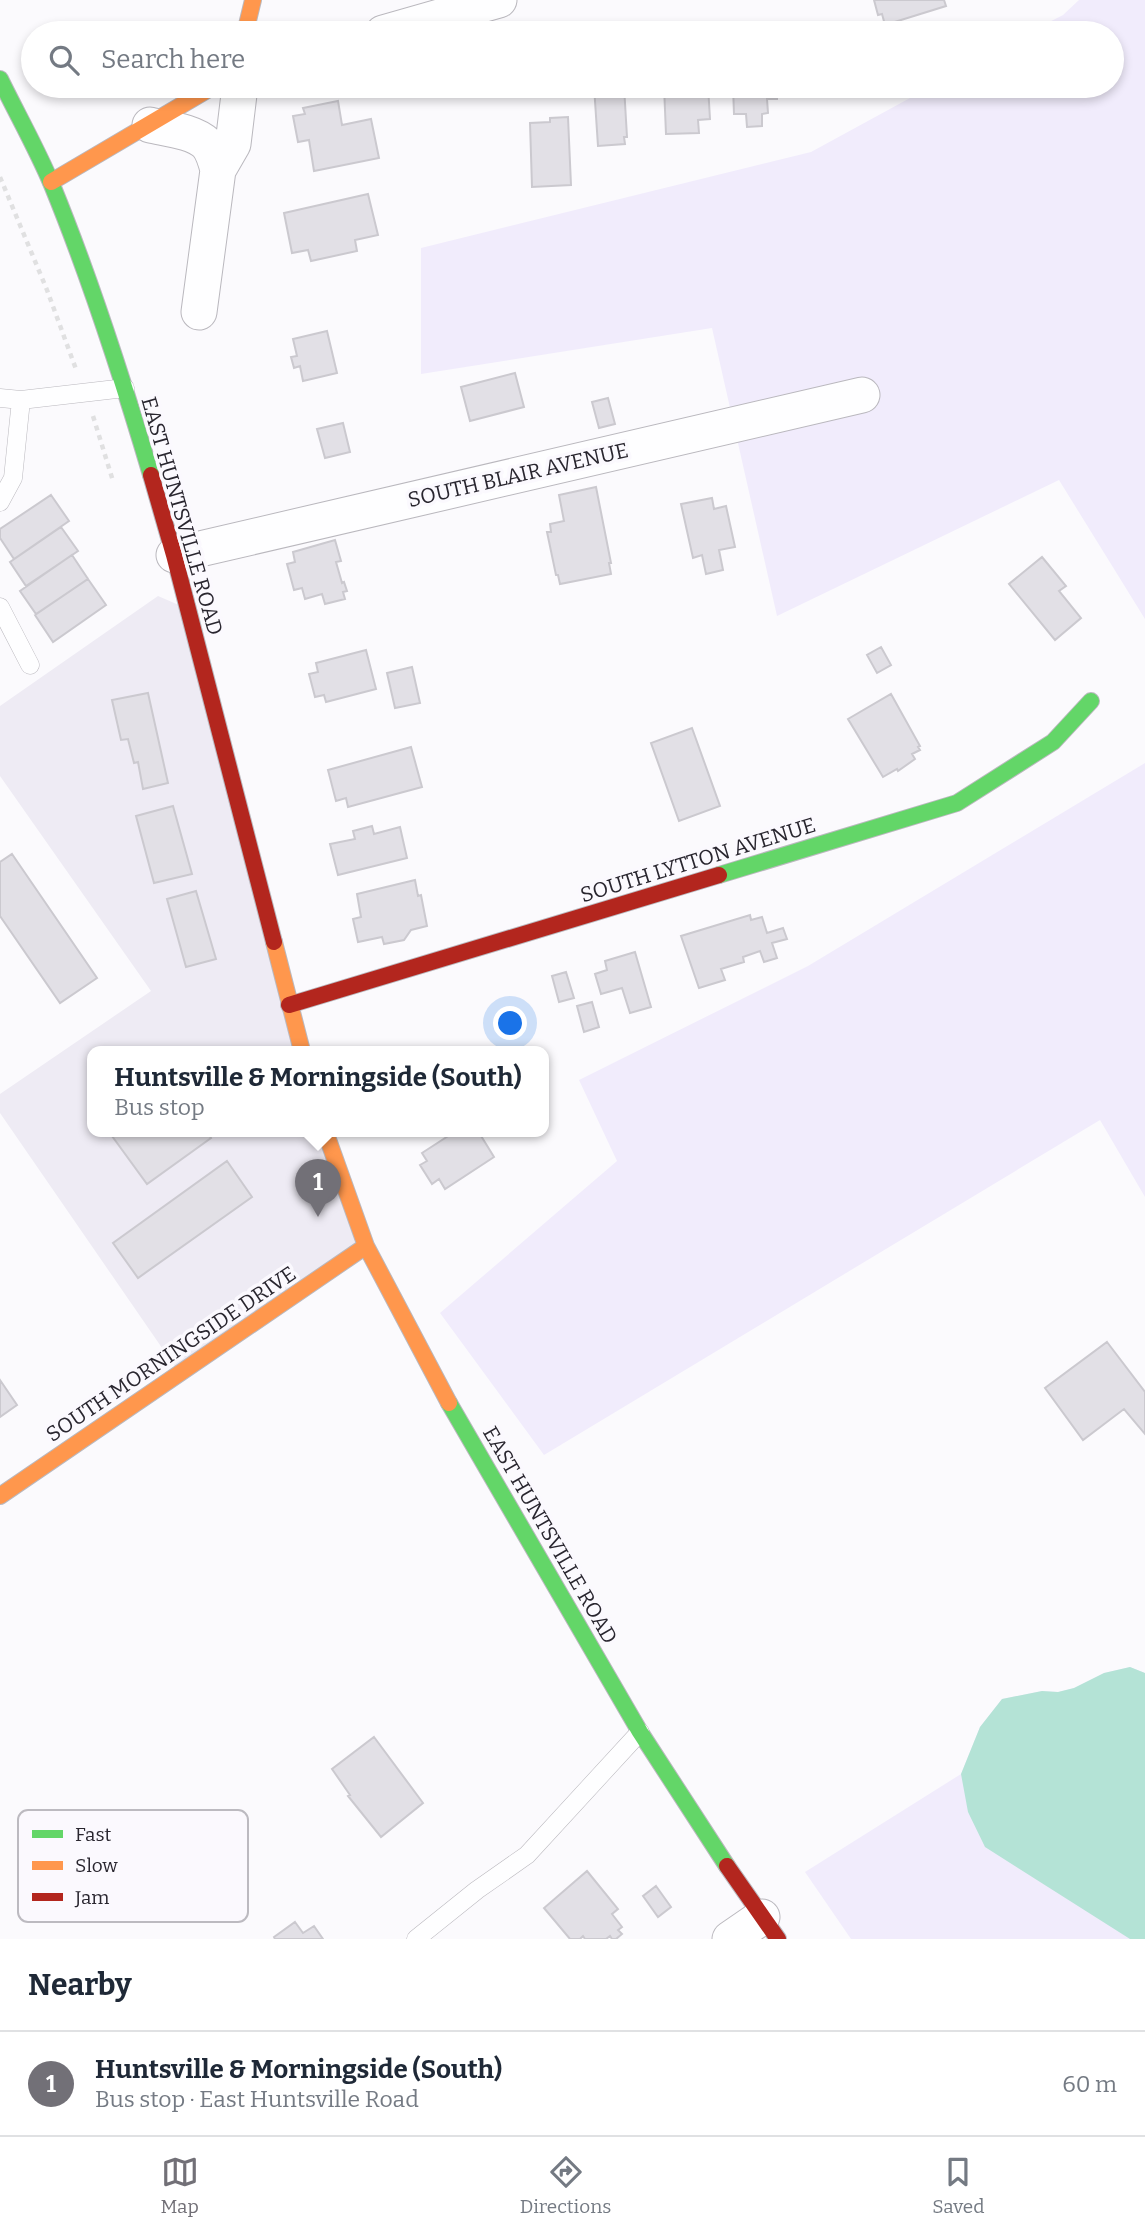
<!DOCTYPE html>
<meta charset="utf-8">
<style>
:root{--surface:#fff;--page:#f2f2f3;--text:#1f2937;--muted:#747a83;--line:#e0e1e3;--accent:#727077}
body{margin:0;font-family:Bitter,serif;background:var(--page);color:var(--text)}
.you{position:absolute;left:511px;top:1024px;width:24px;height:24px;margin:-18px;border:5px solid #fff;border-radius:50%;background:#1a73e8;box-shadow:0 0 0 10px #1a73e833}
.badge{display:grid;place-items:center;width:46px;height:46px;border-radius:50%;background:var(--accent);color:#fff;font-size:23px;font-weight:700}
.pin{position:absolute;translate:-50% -58px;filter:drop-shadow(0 2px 4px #0008)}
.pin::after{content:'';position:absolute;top:37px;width:24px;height:21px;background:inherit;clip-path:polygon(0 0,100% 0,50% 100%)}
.popup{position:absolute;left:87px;top:1046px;width:462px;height:91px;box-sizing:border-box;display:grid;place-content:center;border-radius:14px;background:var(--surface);filter:drop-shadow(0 2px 5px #0005);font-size:23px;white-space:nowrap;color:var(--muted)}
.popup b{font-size:26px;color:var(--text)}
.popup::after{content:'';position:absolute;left:50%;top:100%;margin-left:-14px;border:14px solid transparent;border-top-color:var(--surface)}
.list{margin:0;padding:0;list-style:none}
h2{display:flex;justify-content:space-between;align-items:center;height:91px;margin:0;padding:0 28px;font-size:30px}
h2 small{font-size:23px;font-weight:400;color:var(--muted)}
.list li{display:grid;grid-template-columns:46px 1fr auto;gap:21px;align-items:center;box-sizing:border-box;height:105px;padding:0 28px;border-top:2px solid var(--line)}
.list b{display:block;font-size:26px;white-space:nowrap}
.list p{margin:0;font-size:23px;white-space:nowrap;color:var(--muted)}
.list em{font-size:23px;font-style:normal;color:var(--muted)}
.icon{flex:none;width:38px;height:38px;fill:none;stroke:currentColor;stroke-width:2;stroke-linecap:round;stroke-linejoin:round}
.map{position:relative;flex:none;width:1145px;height:1939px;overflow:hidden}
.search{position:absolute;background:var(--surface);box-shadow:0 4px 10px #0003;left:21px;right:21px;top:21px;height:77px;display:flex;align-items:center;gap:18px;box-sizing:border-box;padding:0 24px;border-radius:38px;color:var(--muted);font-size:26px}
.sheet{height:196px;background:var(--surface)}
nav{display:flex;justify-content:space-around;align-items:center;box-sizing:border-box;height:98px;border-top:2px solid var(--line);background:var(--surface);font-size:19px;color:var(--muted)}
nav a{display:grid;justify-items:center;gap:4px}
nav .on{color:var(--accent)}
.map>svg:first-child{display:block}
.built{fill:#eeebf4}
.green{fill:#f1ecfc}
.water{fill:#b4e3d6}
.building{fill:#e2e0e6;stroke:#cbc9cf;stroke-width:2}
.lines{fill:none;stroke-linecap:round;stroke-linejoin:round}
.lane-casing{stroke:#bab8be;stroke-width:19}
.street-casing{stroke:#bab8be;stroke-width:37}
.fast-casing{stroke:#bab8be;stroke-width:18}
.slow-casing{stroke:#bab8be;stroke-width:18}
.jam-casing{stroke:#bab8be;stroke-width:18}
.path{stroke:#e0e0e1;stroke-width:4.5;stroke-dasharray:5 5;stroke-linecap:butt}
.lane{stroke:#fefeff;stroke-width:18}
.street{stroke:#fefeff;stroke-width:35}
.fast{stroke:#63d668;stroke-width:16}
.slow{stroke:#ff974d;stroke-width:16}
.jam{stroke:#b3261e;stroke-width:16}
.labels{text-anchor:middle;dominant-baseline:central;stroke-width:7;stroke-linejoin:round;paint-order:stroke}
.street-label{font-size:21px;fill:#29262f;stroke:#fbf9fe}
.key{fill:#fbf9fe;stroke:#bcbac0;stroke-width:2}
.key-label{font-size:19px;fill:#29262f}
</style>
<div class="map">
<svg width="1145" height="1939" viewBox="0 0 1145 1939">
<rect width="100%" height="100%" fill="#fbfafd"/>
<path class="built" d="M158,596l30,13 114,442h-210v80h233l41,115 -186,128 -180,-261v-19l151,-103 -151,-215v-70z"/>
<path class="green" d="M1079,0h66v619l-86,-139 -282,136 -65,-288 -291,46v-126l390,-96 121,-66h180v-53h-84l35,-18z
M1145,763v434l-45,-77 -556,335 -104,-142 177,-152 -38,-81 229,-114z
M1130,1667l15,6v266h-294l-46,-67 156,-98 19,-47 22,-28 40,-8 16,1 16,-4 30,-15z"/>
<path class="water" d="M1130,1667l15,6v266h-15l-145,-92 -17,-35 -7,-38 19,-47 22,-28 40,-8 16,1 16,-4 30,-15z"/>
<path class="building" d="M874,0h70l2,6 -61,19 -3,-11 -4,1z
M774,28v5h-30v-4z
M594,86h30l3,51h-3l1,7 -27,2z
M664,86h44l2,33 -12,1 1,13 -33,1z
M733,86h44v13h-10l1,14 -6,1v12l-15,1 -1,-13h-12z
M338,101l4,24 29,-6 8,39 -65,13 -5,-31 -11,2 -5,-26 12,-2 -2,-6z
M568,117l3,68 -39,2 -2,-64 20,-1v-4z
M368,194l10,41 -23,5 2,11 -46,10 -3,-11 -16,3 -8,-40z
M327,331l10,42 -34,8 -3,-15 -6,2 -3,-11 6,-1 -4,-17z
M515,373l9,34 -54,14 -9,-34z
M608,398l7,26 -16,4 -7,-26z
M343,423l7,29 -25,6 -8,-29z
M596,487l15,76h-2l2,11 -51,10 -2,-9h-2l-9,-43h4l-1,-8 14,-3 -5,-26z
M51,495l18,26 -55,38 -14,-21v-9z
M712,498l2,11 12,-3 9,41 -16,3 4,20 -17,4 -4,-19 -9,3 -12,-54z
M61,527l17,24 -52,35 -16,-24z
M335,540l6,21 -5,1 6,21 2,-1 3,9 -4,1 2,7 -20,5 -3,-10 -17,5 -3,-11 -8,2 -7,-26 8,-2 -2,-10z
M72,555l16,24 -52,35 -16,-23z
M1042,557l24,29 -7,5 22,27 -26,22 -46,-56z
M88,579l18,26 -53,37 -18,-27z
M881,647l10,18 -14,8 -10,-18z
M366,650l10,39 -50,13 -2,-7 -9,2 -6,-23 9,-2 -2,-9z
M412,667l8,36 -25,5 -8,-35z
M148,693l20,90 -25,6 -5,-27 -4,1 -6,-24 -7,1 -9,-40z
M891,694l29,52 -2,1 2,3 -8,4 3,5 -17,12 -1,-2 -14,8 -35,-58z
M692,728l28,78 -41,15 -28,-78z
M411,747l11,40 -74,20 -2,-9 -10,3 -8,-31z
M173,806l19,68 -38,9 -18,-67z
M372,826l2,8 26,-7 7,31 -69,17 -8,-31 25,-5 -2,-8z
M12,854l85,124 -37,25 -60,-87v-54z
M415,880l3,16 3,-1 6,31 -16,4 -7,10 -20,4 -2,-7 -24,5 -5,-23 8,-2 -4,-23z
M196,891l20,68 -30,8 -19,-68z
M750,915l1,5 11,-3 5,16 16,-5 4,11 -15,4 5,15 -13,4 -4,-11 -17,6 1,5 -23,7 4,11 -26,8 -18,-52z
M635,952l16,55 -21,6 -8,-25 -21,6 -6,-20 12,-4 -2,-9z
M566,972l8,26 -15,4 -7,-26z
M592,1002l7,25 -15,5 -7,-26z
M119,1131h87l5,7 -64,46 -35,-48z
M456,1131h22l16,26 -49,32 -6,-10 -7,5 -12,-19 7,-4 -5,-8z
M227,1161l25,36 -114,81 -25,-35z
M1107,1342l38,50v42l-21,-25 -41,31 -38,-52z
M0,1380l17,25 -17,12z
M374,1737l49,66 -42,34 -33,-41 2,-1 -18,-26z
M587,1871l31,38 -6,5 10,13 -4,3 4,4 -6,5h-4l-2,-3 -4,3h-21l-2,-3 -3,3h-10l-26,-31z
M656,1886l15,21 -13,10 -15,-21z
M295,1922l8,11 11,-7 9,13h-48l-1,-2z"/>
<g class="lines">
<defs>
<path id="lane" d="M0,398l21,2 104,-12
M0,502l13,-24 8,-78
M0,607l30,58
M416,1939l61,-49 50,-35 113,-123"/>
<path id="street" d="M383,33l116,-33
M150,125c18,4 43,6 57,19 6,7 9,18 11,26l-19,142
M218,170l15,-26 7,-58
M174,555l688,-160
M730,1939l32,-22"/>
<path id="fast" d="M0,79c17,35 37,70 52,106 39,95 70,192 99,290
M719,875l238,-72 96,-61 38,-41
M449,1403l191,329 87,134"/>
<path id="slow" d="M245,33l8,-33
M51,182l163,-96
M274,942l28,109
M325,1131l41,115 83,157
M0,1496l366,-250"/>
<path id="jam" d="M151,475l23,80 100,387
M289,1005l430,-130
M727,1866l51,73"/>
</defs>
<use href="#lane" class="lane-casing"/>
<use href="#street" class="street-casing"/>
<use href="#fast" class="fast-casing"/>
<use href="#slow" class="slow-casing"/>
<use href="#jam" class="jam-casing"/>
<path class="path" d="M0,177l47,113 30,82
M93,416l20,65"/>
<use href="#lane" class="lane"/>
<use href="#street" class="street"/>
<use href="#fast" class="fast"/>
<use href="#slow" class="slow"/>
<use href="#jam" class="jam"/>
</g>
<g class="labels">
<g class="street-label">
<text transform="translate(518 475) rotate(-13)">SOUTH BLAIR AVENUE</text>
<text transform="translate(182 516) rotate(74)">EAST HUNTSVILLE ROAD</text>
<text transform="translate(698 860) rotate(-17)">SOUTH LYTTON AVENUE</text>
<text transform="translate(171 1354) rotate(-34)">SOUTH MORNINGSIDE DRIVE</text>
<text transform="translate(550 1535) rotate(60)">EAST HUNTSVILLE ROAD</text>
</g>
</g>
<rect x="18" y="1810" width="230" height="112" rx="10" class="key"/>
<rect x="32" y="1830" width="31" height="8" fill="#63d668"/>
<rect x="32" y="1861" width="31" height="9" fill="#ff974d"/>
<rect x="32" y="1893" width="31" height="8" fill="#b3261e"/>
<g class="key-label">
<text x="75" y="1841">Fast</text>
<text x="75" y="1872">Slow</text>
<text x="75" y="1904">Jam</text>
</g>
</svg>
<div class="you"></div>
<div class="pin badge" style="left:318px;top:1217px">1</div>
<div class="popup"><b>Huntsville &amp; Morningside (South)</b>Bus stop</div>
<div class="search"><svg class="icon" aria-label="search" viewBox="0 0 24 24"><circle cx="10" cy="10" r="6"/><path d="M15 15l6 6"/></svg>Search here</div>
</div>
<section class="sheet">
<h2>Nearby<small></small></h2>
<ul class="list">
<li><span class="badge">1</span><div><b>Huntsville &amp; Morningside (South)</b><p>Bus stop · East Huntsville Road</p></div><em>60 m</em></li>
</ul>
</section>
<nav>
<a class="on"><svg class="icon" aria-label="map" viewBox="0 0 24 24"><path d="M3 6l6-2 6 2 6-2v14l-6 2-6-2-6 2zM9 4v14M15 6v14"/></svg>Map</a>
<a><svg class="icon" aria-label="directions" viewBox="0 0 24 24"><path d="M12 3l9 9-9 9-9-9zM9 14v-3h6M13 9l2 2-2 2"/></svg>Directions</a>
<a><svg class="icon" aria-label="saved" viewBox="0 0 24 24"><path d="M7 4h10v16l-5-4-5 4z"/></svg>Saved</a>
</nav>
